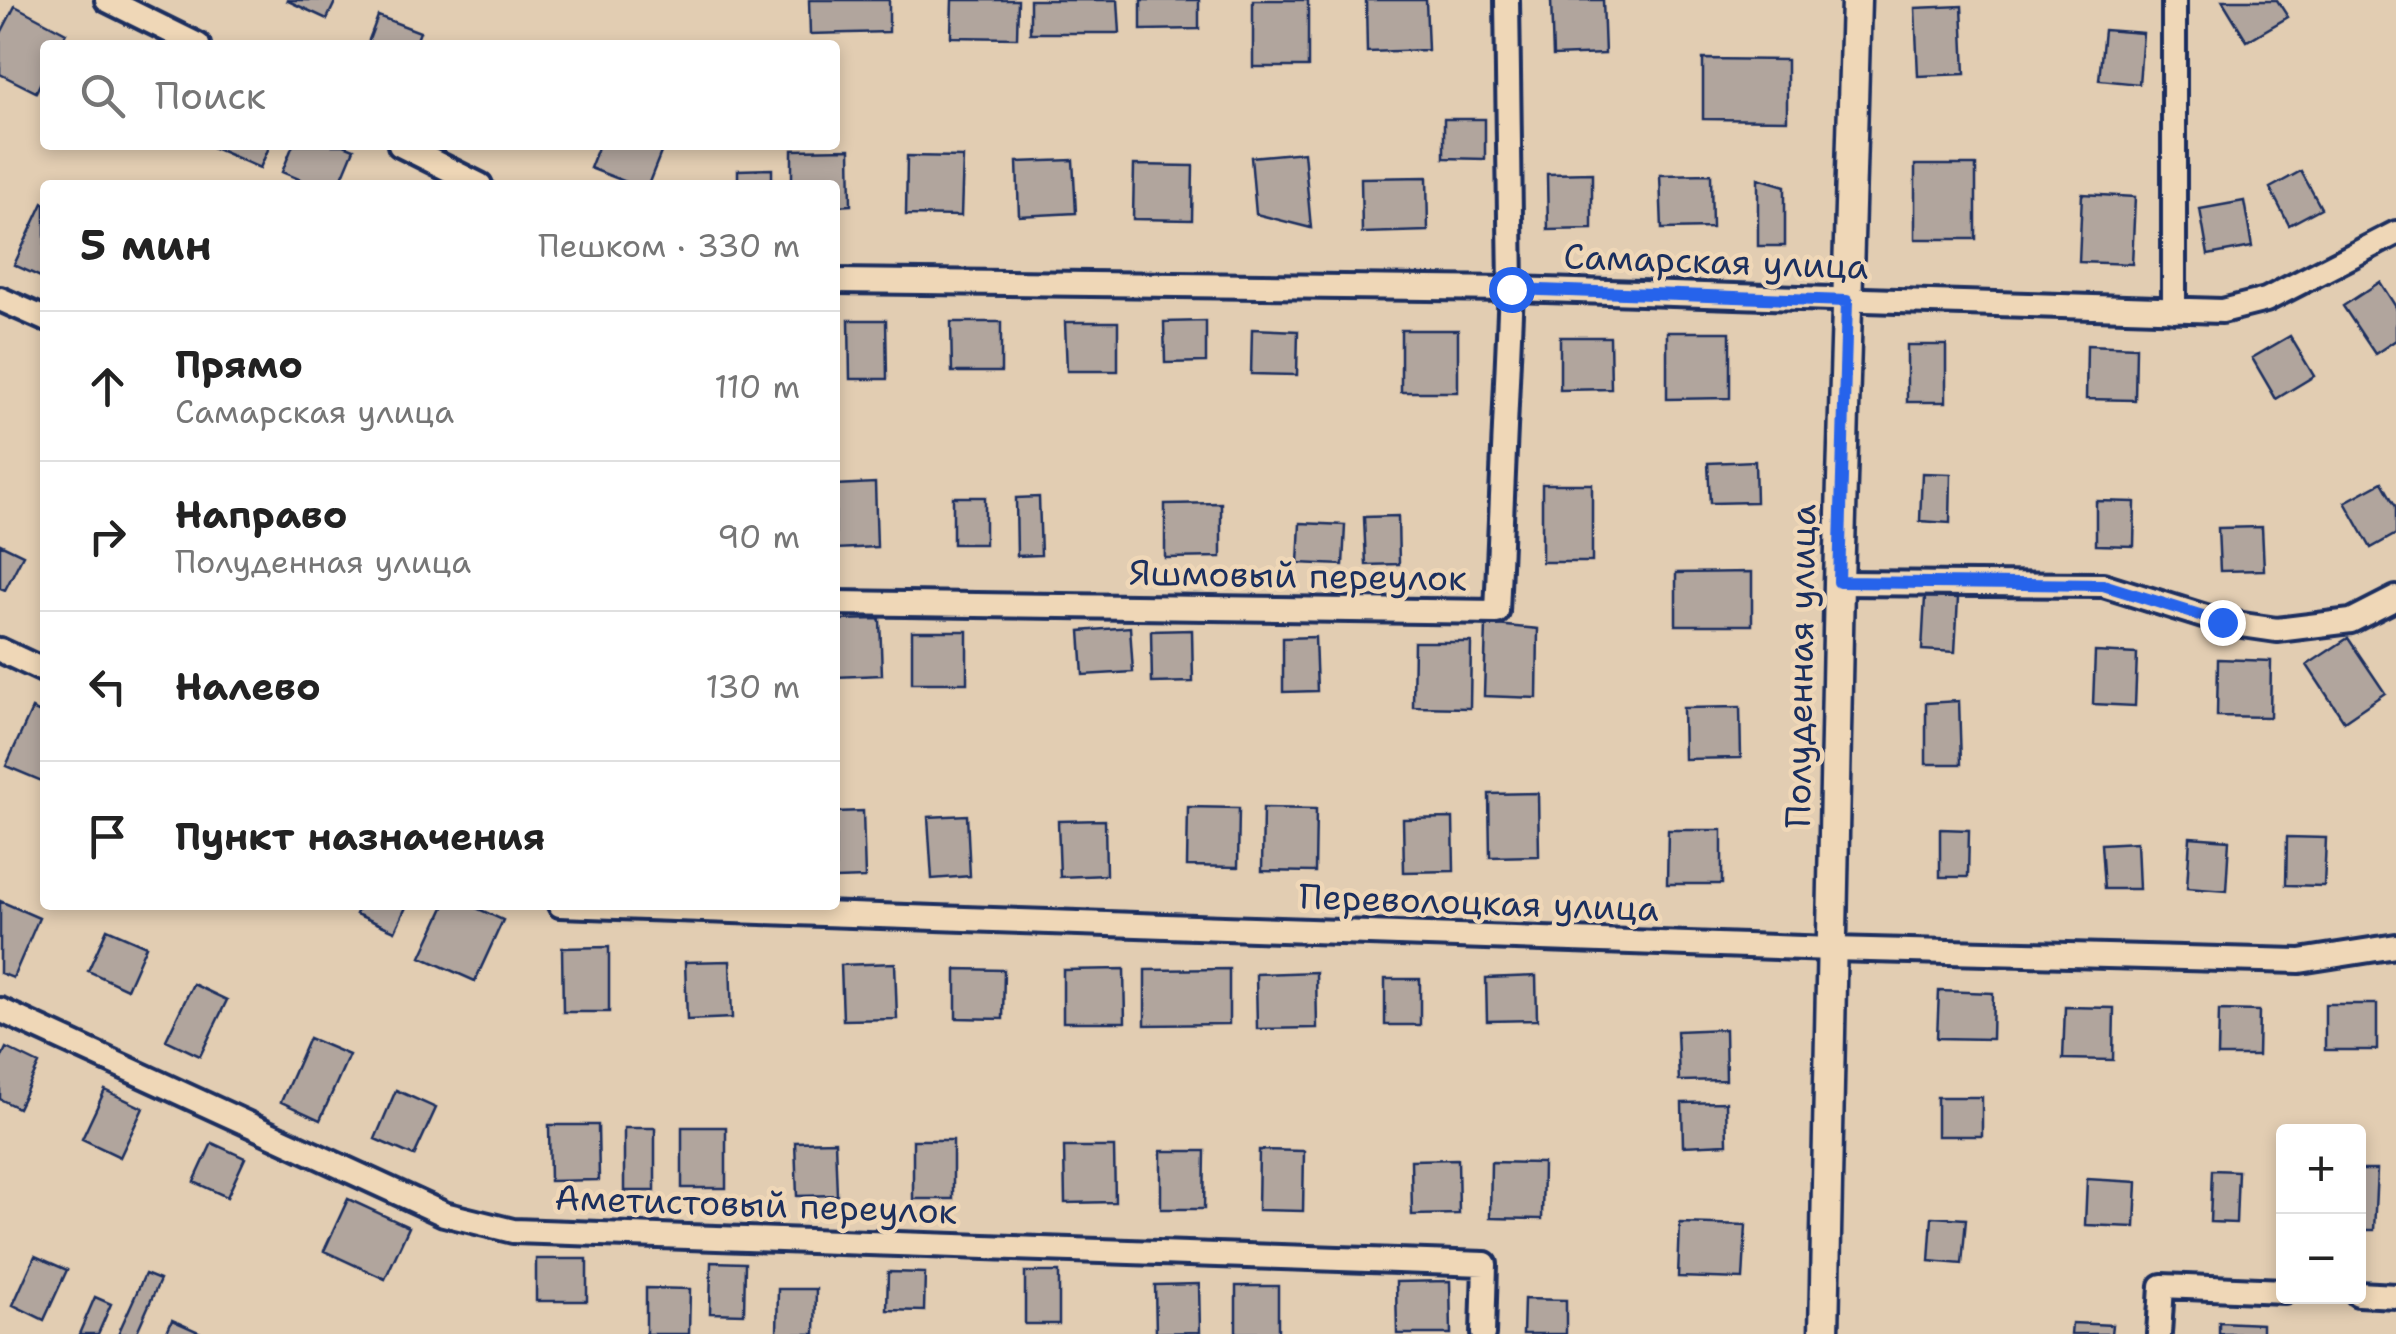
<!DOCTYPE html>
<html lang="ru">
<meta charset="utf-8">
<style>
:root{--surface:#fff;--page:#f6f6f6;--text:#222;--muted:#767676;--line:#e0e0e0}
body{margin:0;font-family:"Shantell Sans",sans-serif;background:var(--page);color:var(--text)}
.controls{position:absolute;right:30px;bottom:30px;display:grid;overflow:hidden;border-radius:10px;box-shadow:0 5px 15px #0003}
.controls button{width:90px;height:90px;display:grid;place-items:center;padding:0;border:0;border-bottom:2px solid var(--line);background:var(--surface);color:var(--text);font:50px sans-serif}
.stop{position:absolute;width:30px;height:30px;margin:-22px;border:8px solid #2563eb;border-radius:50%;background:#fff}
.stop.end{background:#2563eb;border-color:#fff;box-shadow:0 2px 10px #0008}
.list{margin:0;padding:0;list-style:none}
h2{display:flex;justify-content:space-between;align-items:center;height:130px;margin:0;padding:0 40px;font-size:42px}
h2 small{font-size:32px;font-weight:400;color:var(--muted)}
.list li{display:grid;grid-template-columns:65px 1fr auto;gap:30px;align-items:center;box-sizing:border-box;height:150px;padding:0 40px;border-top:2px solid var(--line)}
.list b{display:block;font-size:38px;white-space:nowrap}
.list p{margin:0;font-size:32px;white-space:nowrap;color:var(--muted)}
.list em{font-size:32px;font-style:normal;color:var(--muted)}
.icon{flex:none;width:55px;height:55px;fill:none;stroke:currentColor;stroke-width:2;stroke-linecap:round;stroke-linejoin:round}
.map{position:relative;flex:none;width:2396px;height:1334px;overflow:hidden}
.search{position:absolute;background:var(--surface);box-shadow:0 5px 15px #0003;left:40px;top:40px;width:800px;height:110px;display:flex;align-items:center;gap:25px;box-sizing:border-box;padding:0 35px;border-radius:10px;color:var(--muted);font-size:38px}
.panel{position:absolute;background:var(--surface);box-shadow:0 5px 15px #0003;left:40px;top:180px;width:800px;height:730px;border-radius:10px}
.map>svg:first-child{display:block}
.building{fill:#b1a59d;stroke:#1b2f5e;stroke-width:2.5}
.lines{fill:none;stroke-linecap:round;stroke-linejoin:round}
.minor-casing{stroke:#1b2f5e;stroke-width:30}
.tertiary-casing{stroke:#1b2f5e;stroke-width:35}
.minor{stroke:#efd7b7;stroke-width:22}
.tertiary{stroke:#efd7b7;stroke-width:28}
.route{stroke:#2563eb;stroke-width:12}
.labels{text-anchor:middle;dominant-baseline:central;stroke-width:9;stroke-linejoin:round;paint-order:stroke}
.street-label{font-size:35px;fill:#1b2f5e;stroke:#efd7b7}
</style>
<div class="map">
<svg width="2396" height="1334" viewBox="0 0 2396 1334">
<rect width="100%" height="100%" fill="#e2cdb2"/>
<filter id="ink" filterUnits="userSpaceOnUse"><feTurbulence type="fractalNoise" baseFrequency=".01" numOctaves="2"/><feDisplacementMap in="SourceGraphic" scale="20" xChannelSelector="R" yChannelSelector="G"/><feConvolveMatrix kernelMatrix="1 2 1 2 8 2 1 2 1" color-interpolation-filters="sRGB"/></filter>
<g filter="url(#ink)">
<path class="building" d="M286,0h50l-9,19z
M809,0h80v32l-79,2z
M952,0h66l-1,38 -66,-1z
M1030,0h88l2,33h-90z
M1141,0h58v29l-58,1z
M1253,0h55v67h-55z
M1366,0h60l2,50 -61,2z
M1551,0h52l2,54 -52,2z
M2222,0h55l11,17 -41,24z
M15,6l51,27 -6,12h-15v29l-9,18 -36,-18v-39z
M1962,6l3,68 -47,2 -3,-68z
M378,16l42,16 -5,13h-48z
M2104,30l39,3 -4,51 -40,-4z
M1703,59l84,1v60l-84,-1z
M1444,119h41v40l-41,-1z
M207,145h63l-10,23z
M293,145h51l10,4 -15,36h-26l-31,-13z
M599,145h65l-16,40h-14l-44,-17z
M850,149l1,56 -16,1v-21h-43v-35z
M1304,152l7,76 -55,-14 -5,-57z
M907,156l56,1 -2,59 -55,-1z
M1073,160l3,53 -57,3 -2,-54z
M1134,165l59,1 -1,54 -59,-1z
M1915,165h61v74h-61z
M772,169v16h-34v-15z
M2301,171l20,37 -32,17 -19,-37z
M1592,173v56l-44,1 -1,-56z
M1711,174l1,54 -50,1 -2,-54z
M1427,177l1,54 -66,2 -1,-55z
M1758,178l27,8v60h-27z
M2082,194l53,3 -3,67 -53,-2z
M2244,201l8,46 -44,8 -8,-46z
M43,203l2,1v75l-31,-14z
M2380,282l16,25v33l-21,14 -32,-48z
M849,320h37l1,59h-37z
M1206,321v41l-41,1 -1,-41z
M951,322h50v50h-49z
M1065,322h53v49h-51z
M1252,329l46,2 -1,44 -46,-1z
M1401,330h57v62h-57z
M1667,332h63v66l-63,1z
M2290,336l24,40 -38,23 -24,-41z
M1560,337h50l1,52 -51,1z
M1907,345h39v57h-39z
M2087,345l49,2 -1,53 -49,-1z
M1755,461l1,41 -46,1 -2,-40z
M1922,473l29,1 -1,49 -30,-2z
M2382,482l14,25v27l-25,14 -26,-46z
M875,483l2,64 -42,2v-64z
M1542,484h50v78h-50z
M953,497h32v47h-32z
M1039,497l2,58 -24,1 -1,-58z
M2096,501l39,1 -1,44 -38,-1z
M1221,503v54l-56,1v-54z
M1398,516l1,48 -33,1 -2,-48z
M1300,523l45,2 -2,40 -45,-2z
M2262,527l2,43 -44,1 -2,-43z
M0,544l23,11 -18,35 -5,-2z
M1752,572v53h-76v-52z
M1925,597l33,1 -3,54 -33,-2z
M880,619l2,56 -47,2v-57z
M1486,624l52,5 -1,69 -53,-2z
M1130,627l3,45 -50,3 -3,-44z
M1192,630l1,52 -41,1 -1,-52z
M912,631h55v52h-55z
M1315,637l2,54 -34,1v-54z
M2348,638l37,55 -41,28 -37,-56z
M1414,642h57l-1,66 -57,-1z
M2095,652l42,2 -2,52 -42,-2z
M2218,659l53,2 -1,56 -53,-1z
M1959,701l2,63h-35v-61z
M1740,707l1,51 -57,1 -1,-51z
M32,709l13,6 -1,67 -38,-16z
M1538,793l1,63 -49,1 -1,-63z
M1188,807l51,1 -1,59 -51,-1z
M1263,808l53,1 -1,63 -53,-1z
M863,811l2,67 -30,1v-67z
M967,815l3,61 -38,3 -4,-62z
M1453,818l1,53 -50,1 -1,-53z
M1105,820l1,55 -46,2 -2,-56z
M1940,829l29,1 -1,47h-28z
M1668,830h54v54h-55z
M2190,837l39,3 -3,51 -39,-3z
M2287,837l39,1 -2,48 -38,-1z
M2137,842l2,47h-35l-3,-45z
M0,901l39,17 -26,60 -13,-5z
M360,905h47l-12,26 -39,-17z
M445,905h25l33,15 -28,61 -54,-24z
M107,929l39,17 -19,43 -39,-18z
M609,947v65h-46l-1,-64z
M730,961l2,57 -45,2 -2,-58z
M895,963l2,56 -54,1 -2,-55z
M956,969l48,1 -1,49 -47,-1z
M1124,969l1,53h-62v-52z
M1229,969v55l-84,1v-55z
M1316,972l1,56 -60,1 -1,-55z
M1536,976l1,44 -50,1 -1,-43z
M1385,979h35v46h-35z
M193,984l34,16 -27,56 -34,-16z
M1939,991l54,2 -1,46 -55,-1z
M2325,1004h52v46h-52z
M2065,1007l49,1 -1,52 -50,-1z
M2219,1010l40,1 -1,45h-40z
M1725,1029l1,51 -47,1 -2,-50z
M309,1038l40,17 -29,65 -39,-18z
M6,1048l33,16 -21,44 -18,-9v-38z
M105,1090l38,18 -23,49 -38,-18z
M396,1090l40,18 -22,48 -39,-17z
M1937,1097h45v39h-45z
M1726,1102l1,42 -44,2 -1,-43z
M549,1125h49l1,55 -49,1z
M682,1127h44v61h-44z
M624,1128h31v63h-31z
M913,1140h40v59h-40z
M835,1141l2,54 -40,1 -2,-54z
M212,1143l33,15 -18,39 -33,-15z
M1064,1147h50l1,55 -50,1z
M1259,1150l45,1 -1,60 -45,-1z
M1161,1151h44l-1,58h-43z
M1458,1159l1,55 -47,1 -1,-55z
M1491,1162l52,1 -1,56 -52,-1z
M2212,1170l26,1 -2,52 -26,-1z
M2358,1170h19l-3,60h-16z
M2087,1179l50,3 -2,45 -50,-2z
M348,1199l61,28 -24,52 -61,-28z
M1932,1217l34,2 -4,45 -33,-3z
M1680,1223l66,2 -3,54 -65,-2z
M35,1256l32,14 -23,50 -31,-15z
M536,1259h51v42h-51z
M711,1262l34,1 -1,51 -34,-1z
M888,1272l37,1 -1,38 -37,-1z
M1025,1272h34v52h-34z
M145,1274l15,6 -24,54h-18z
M1450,1281l1,53h-54l-1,-52z
M1199,1284l1,48 -44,1 -1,-48z
M1236,1286h42v47h-42z
M646,1288l44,1 -1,45h-43z
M778,1289h38l-1,45h-38z
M95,1297l16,7 -13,30h-19z
M1524,1299l42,1v34h-43z
M172,1320l29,13v1h-35z
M2219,1322l43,2v10h-43z
M2072,1323l40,2 -1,9h-40z"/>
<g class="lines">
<defs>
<path id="minor" d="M107,0l91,45
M2174,0v310
M400,145l80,40
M835,281l676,8 711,22 44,-11 130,-67
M0,299l45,20
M1839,583l264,2 119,37 55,8 74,-9 45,-23
M835,603l662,9 14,-323 -4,-289
M0,650l45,21
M560,905l1272,44 468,12 96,-15
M0,1010l444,204 69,17 972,33 -2,70
M2358,1294l38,2
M2159,1334l3,-48 122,5"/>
<path id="tertiary" d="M1824,1334l15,-751 17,-583"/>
</defs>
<use href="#minor" class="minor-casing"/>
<use href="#tertiary" class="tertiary-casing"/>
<use href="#minor" class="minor"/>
<use href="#tertiary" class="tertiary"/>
</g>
</g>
<g class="lines" filter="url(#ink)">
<path class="route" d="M1511,289l336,12 -8,281 264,3 119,37"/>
</g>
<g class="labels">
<g class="street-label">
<text transform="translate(1716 261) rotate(2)">Самарская улица</text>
<text transform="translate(1298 575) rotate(1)">Яшмовый переулок</text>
<text transform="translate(1800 666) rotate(-89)">Полуденная улица</text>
<text transform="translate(1479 902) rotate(2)">Переволоцкая улица</text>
<text transform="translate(756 1204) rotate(2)">Аметистовый переулок</text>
</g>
</g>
</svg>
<div class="controls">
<button>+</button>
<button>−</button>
</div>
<div class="stop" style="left:1511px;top:289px"></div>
<div class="stop end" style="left:2222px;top:622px"></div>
<div class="search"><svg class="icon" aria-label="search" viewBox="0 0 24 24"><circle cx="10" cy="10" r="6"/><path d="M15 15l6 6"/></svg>Поиск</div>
<section class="panel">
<h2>5 мин<small>Пешком · 330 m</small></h2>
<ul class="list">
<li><svg class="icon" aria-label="ahead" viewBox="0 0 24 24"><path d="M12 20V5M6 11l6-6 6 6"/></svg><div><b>Прямо</b><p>Самарская улица</p></div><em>110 m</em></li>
<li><svg class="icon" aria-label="right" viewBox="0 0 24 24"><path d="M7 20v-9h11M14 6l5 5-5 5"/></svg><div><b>Направо</b><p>Полуденная улица</p></div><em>90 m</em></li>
<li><svg class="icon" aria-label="left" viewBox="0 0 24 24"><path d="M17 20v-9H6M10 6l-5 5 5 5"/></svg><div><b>Налево</b></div><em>130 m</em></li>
<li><svg class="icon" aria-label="arrive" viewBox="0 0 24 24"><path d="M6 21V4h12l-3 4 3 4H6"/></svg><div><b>Пункт назначения</b></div></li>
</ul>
</section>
</div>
